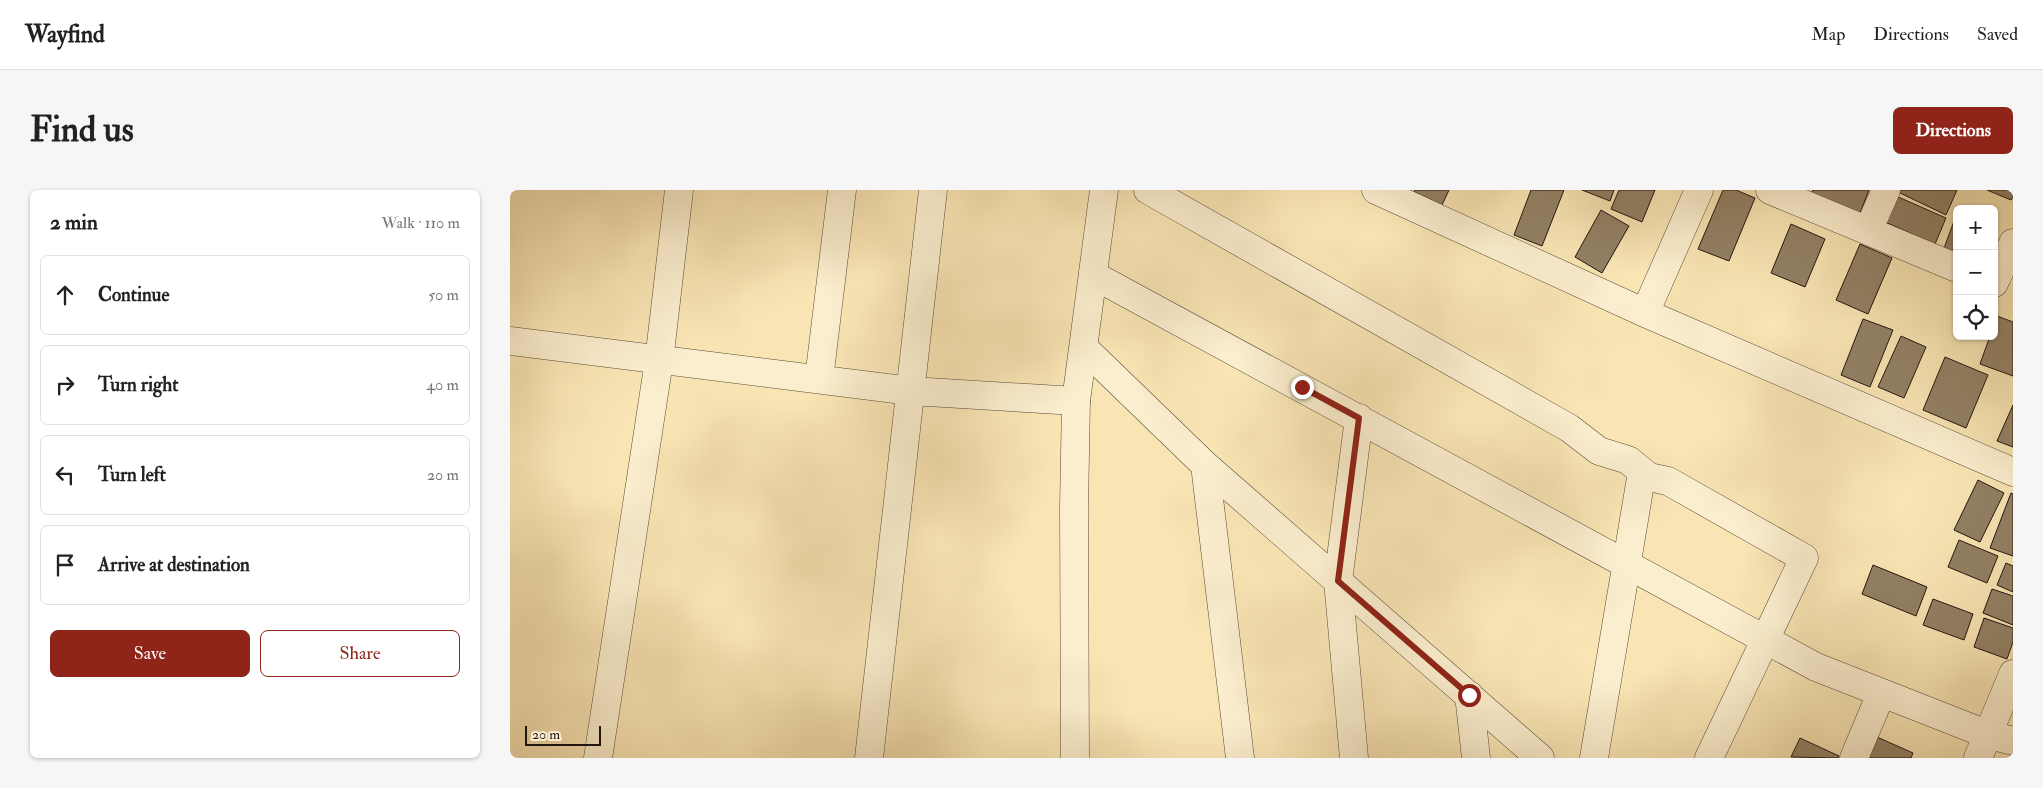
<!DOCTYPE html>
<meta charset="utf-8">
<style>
:root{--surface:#fff;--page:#f6f6f6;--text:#222;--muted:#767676;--line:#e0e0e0;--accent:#8f2418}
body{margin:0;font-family:"IM FELL Double Pica",serif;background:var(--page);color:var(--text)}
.controls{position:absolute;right:15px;top:15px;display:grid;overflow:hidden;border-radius:8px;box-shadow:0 1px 4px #0004}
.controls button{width:45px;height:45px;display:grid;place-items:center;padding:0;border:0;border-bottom:1px solid var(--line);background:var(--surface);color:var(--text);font:25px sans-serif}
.scale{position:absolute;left:15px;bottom:12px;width:76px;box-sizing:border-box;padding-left:5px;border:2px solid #23150f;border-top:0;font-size:14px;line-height:18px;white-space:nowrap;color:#23150f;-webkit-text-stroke:4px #fbeece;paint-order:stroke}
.stop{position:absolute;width:15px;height:15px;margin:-11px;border:4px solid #8f2418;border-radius:50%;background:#fff}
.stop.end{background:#8f2418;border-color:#fff;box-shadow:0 1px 5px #0008}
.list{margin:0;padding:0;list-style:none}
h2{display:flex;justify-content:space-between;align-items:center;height:65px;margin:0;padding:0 20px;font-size:21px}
h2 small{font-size:16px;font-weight:400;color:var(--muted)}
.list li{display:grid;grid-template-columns:32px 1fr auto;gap:15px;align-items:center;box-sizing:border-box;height:80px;margin:0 10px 10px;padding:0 10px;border:1px solid var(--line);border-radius:8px}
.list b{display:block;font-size:19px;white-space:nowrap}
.list em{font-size:16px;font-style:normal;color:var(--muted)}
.actions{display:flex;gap:10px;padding:15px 20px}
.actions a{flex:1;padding:11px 0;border:1px solid var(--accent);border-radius:8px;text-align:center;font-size:18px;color:var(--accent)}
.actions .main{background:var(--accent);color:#fff}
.icon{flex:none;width:28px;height:28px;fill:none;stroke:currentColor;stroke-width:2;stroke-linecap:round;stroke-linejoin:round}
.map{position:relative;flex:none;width:1503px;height:568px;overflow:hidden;border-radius:8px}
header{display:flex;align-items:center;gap:30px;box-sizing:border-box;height:70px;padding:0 25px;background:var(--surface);border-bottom:1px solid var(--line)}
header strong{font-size:24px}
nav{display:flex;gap:28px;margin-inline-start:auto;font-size:18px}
.intro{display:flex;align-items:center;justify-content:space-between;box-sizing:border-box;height:120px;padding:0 30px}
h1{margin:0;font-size:35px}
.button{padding:12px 22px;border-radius:8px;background:var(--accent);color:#fff;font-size:18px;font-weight:700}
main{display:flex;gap:30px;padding:0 30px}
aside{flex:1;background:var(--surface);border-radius:8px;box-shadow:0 1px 4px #0004}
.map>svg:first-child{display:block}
.building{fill:#928165;stroke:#23150f}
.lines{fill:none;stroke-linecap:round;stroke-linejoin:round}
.minor-casing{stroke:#584938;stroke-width:29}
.tertiary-casing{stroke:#584938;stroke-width:29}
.minor{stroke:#fbeece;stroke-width:28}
.tertiary{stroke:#fbeece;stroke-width:28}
.route{stroke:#8f2418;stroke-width:6}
</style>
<header>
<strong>Wayfind</strong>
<nav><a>Map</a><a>Directions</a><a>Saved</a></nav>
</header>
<div class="intro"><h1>Find us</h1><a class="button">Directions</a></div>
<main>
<aside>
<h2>2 min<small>Walk · 110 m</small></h2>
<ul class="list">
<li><svg class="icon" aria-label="ahead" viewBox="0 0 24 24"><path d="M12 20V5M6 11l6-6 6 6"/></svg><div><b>Continue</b></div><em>50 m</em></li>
<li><svg class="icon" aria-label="right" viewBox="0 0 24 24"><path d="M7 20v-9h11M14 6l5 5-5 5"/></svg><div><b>Turn right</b></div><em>40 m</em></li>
<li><svg class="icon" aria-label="left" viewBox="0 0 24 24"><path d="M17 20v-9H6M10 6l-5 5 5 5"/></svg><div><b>Turn left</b></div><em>20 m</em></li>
<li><svg class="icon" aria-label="arrive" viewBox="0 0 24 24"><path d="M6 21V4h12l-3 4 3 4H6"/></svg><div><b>Arrive at destination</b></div></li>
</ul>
<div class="actions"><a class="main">Save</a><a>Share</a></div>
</aside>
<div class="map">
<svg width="1503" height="568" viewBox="0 0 1503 568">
<rect width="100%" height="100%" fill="#f9e5b4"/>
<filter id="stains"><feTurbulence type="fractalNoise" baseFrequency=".004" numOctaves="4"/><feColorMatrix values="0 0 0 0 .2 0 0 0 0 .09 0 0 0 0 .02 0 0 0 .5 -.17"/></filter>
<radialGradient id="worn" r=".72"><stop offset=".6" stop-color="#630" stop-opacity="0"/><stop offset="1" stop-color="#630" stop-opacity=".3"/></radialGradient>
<path class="building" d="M905,0h34l-7,15 -28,-13z
M1021,0h33l-22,56 -28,-11z
M1072,0h32l-4,11z
M1109,0h36l-13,32 -31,-13z
M1213,0h13l19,8 -26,63 -31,-12z
M1303,0h56l-9,23 -49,-19z
M1389,0h58l-11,25 -48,-23z
M1477,0h26v7l-2,3z
M1386,6l50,22 -11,26 -50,-22z
M1091,20l28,16 -27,47 -27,-16z
M1447,23v43l-14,-5z
M1281,34l34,15 -20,48 -34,-14z
M1350,54l32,14 -24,56 -32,-14z
M1487,126l16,6v54l-33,-12 10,-28h4v-11z
M1353,129l30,11 -23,57 -29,-12z
M1391,146l25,11 -22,51 -26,-11z
M1435,167l43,18 -22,53 -43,-18z
M1503,215v42l-16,-6z
M1468,290l26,13 -24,49 -26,-12z
M1501,303l2,1v62l-23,-8z
M1449,350l39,16 -11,27 -39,-16z
M1496,373l7,3v26l-16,-7z
M1363,375l54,22 -11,29 -54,-22z
M1482,399l21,7v29l-30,-12z
M1423,409l40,15 -9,26 -41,-15z
M1474,428l29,10v14l-6,17 -33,-12z
M1367,547l36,16 -2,5h-43z
M1290,548l39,18 -1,2 -47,-1z"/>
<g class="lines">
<defs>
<path id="minor" d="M638,0l421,238 30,23 29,9 21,17 19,4 136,77 -95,200
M866,0l269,123 368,159
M1260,0l187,78
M1358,41l18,-41
M583,85l723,392 173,68 24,6
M1484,93l19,-40
M1135,123l54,-123
M0,151l401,50 165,10
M574,158l121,117 335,293
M309,189l23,-189
M695,275l35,293
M959,505l7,63
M88,568l61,-397 20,-171
M359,568l64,-568
M844,568l-16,-177 21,-163
M1084,568l48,-286
M1344,568l27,-64
M1468,568l35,-84"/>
<path id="tertiary" d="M565,568l-1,-250 2,-107 28,-211"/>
</defs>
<use href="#minor" class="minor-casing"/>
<use href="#tertiary" class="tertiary-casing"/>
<use href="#minor" class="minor"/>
<use href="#tertiary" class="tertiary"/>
</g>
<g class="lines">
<path class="route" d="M792,197l57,31 -21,163 131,114"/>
</g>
<rect width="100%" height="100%" filter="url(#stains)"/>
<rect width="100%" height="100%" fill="url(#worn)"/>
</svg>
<div class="controls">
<button>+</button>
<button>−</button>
<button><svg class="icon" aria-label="locate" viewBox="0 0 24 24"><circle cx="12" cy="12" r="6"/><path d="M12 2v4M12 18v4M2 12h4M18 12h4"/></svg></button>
</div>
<div class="scale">20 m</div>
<div class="stop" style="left:959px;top:505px"></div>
<div class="stop end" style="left:792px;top:197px"></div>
</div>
</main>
